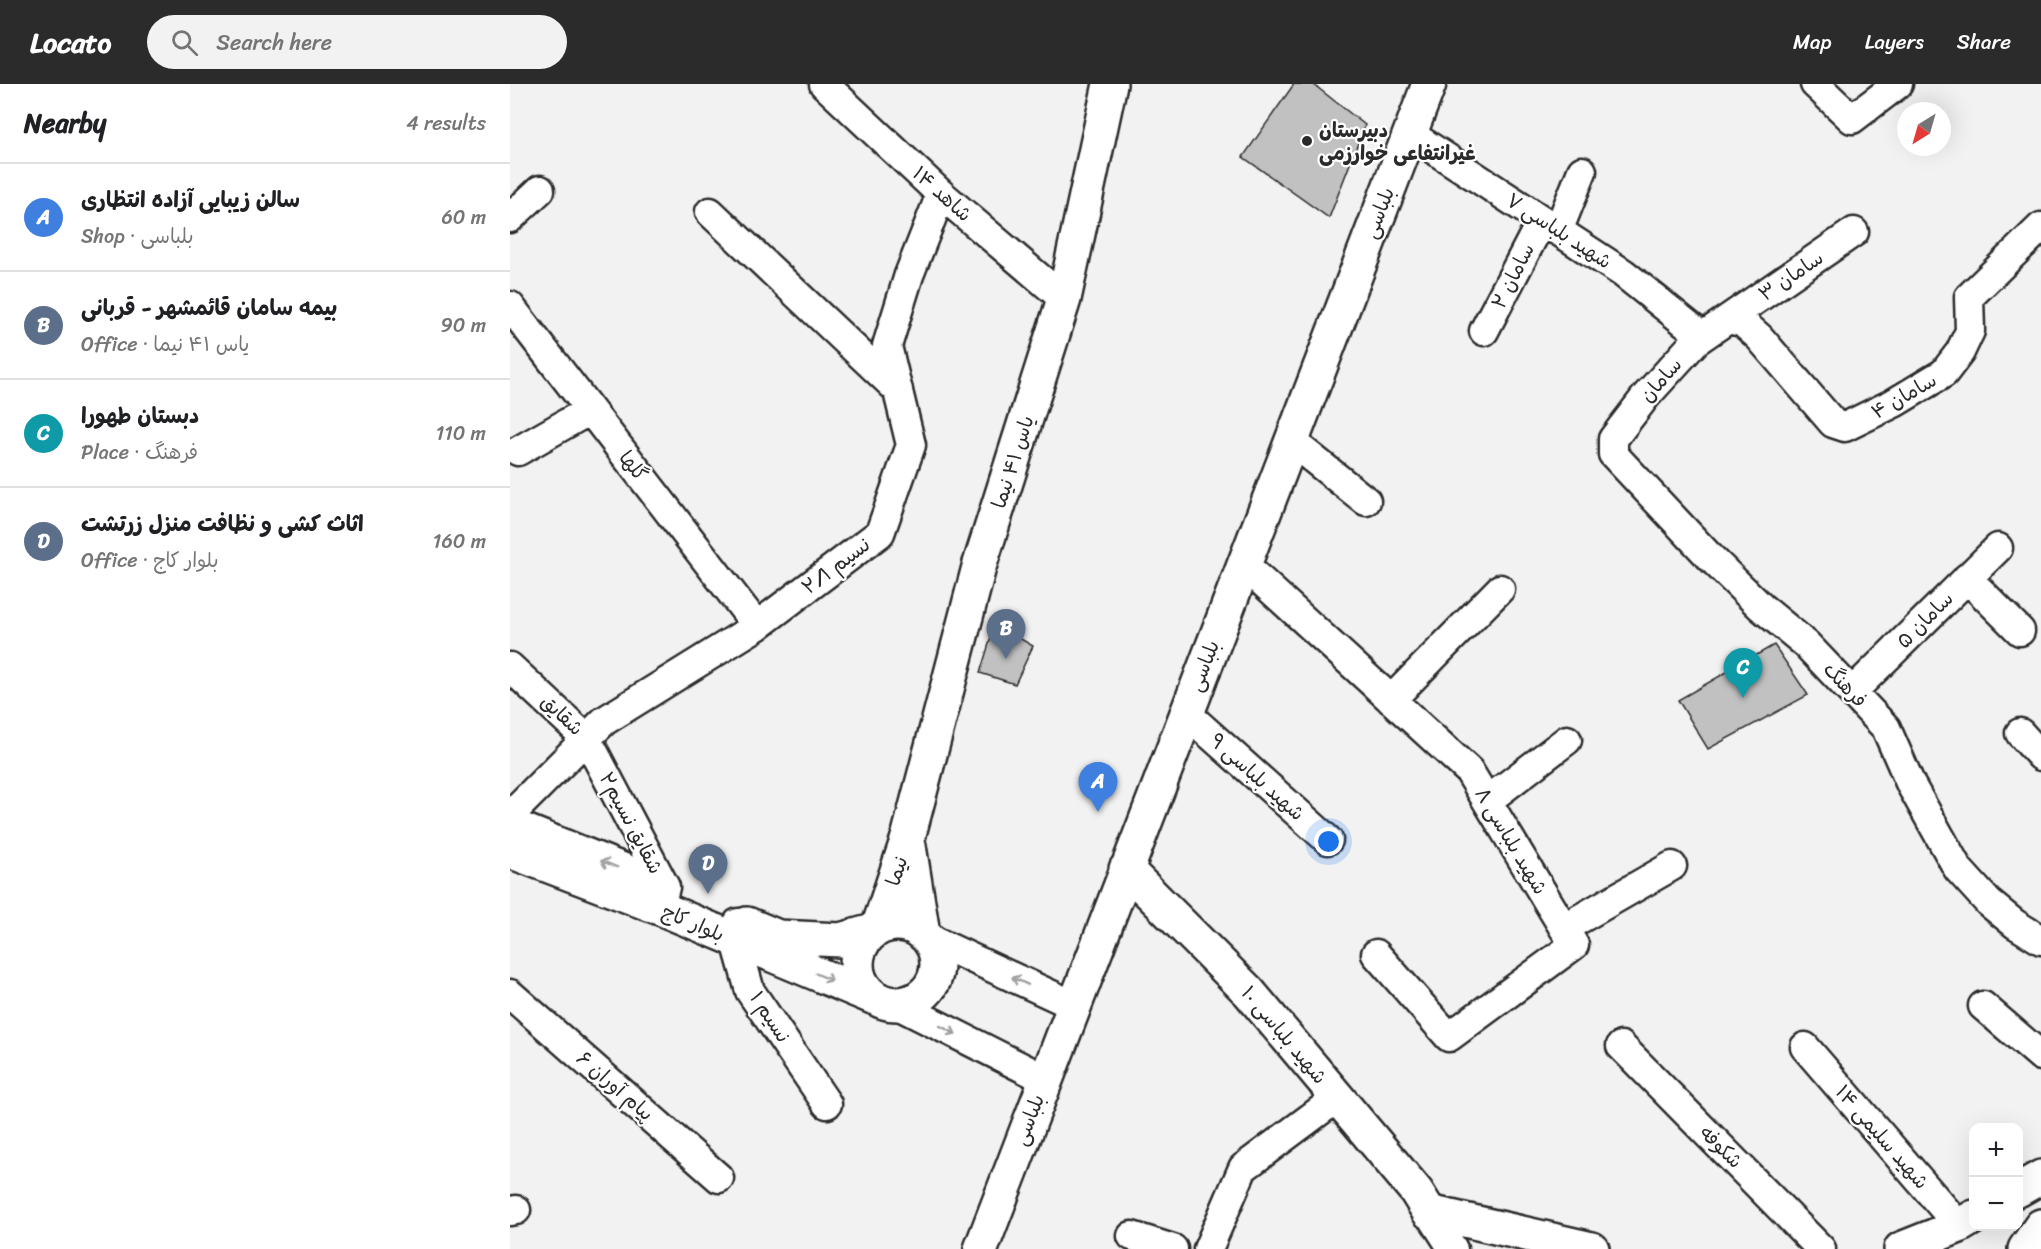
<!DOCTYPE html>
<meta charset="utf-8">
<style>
:root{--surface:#fff;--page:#f2f2f2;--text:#202124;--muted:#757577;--line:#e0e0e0;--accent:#2b2b2b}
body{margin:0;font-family:Sriracha,"Playpen Sans Arabic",sans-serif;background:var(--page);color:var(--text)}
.controls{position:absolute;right:18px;bottom:18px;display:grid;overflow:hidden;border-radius:12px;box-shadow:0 6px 24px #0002}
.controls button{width:54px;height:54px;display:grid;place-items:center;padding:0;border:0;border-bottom:2px solid var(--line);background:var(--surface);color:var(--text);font:30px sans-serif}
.compass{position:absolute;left:1387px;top:18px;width:54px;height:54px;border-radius:50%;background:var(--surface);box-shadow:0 6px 24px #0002;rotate:217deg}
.you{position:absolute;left:819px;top:758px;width:21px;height:21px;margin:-15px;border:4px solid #fff;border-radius:50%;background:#1a73e8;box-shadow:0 0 0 9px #1a73e833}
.badge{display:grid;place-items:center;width:39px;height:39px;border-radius:50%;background:var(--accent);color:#fff;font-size:20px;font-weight:700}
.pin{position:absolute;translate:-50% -50px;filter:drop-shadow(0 2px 3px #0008)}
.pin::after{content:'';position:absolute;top:32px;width:21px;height:18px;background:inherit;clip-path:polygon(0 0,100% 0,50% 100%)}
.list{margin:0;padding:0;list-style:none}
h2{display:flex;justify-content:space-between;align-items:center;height:78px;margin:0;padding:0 24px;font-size:26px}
h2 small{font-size:20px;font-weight:400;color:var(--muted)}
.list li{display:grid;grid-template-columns:39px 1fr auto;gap:18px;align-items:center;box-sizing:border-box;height:108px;padding:0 24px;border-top:2px solid var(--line)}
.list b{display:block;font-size:22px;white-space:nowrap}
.list p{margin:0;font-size:20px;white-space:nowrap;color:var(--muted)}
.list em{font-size:20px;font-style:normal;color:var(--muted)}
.icon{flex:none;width:33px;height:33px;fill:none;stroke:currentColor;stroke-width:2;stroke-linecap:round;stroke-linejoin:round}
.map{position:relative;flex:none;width:1531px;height:1165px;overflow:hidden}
header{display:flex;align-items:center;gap:36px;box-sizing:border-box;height:84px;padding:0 30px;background:var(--accent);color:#fff}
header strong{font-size:28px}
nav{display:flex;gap:33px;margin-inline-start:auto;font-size:21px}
.search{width:420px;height:54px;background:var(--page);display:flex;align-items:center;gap:15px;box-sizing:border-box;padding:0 21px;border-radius:33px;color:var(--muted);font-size:22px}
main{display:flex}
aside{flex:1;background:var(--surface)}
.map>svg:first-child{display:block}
.building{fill:#c1c1c1;stroke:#2b2b2b;stroke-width:1.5}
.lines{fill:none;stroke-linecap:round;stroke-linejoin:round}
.street-casing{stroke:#2b2b2b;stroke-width:33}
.secondary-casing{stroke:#2b2b2b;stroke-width:38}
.street{stroke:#fff;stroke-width:28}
.secondary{stroke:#fff;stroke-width:33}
.oneway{stroke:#a0a0a0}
.poi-dot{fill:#2b2b2b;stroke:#fff;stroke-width:2}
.labels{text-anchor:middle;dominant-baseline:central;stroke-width:4.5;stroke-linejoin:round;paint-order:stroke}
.poi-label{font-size:20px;font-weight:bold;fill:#2b2b2b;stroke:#fff;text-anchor:start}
.street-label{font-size:20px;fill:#2b2b2b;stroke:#fff}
</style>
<header>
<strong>Locato</strong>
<div class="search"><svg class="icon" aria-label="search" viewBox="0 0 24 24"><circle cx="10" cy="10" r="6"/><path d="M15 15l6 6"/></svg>Search here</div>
<nav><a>Map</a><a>Layers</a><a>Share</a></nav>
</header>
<main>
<aside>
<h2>Nearby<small>4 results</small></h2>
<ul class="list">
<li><span class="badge" style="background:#3f7fe0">A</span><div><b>سالن زیبایی آزاده انتظاری</b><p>Shop · بلباسی</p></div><em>60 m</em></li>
<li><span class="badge" style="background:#5c6f8a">B</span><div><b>بیمه سامان قائمشهر - قربانی</b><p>Office · یاس ۴۱ نیما</p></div><em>90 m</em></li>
<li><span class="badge" style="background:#0f9aa8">C</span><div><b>دبستان طهورا</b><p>Place · فرهنگ</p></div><em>110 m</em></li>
<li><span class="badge" style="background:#5c6f8a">D</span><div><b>اثاث کشی و نظافت منزل زرتشت</b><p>Office · بلوار کاج</p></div><em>160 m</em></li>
</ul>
</aside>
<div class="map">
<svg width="1531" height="1165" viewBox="0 0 1531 1165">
<rect width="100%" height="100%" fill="#f2f2f2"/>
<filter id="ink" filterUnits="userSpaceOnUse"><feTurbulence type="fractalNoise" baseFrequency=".0167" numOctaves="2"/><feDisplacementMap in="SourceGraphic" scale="12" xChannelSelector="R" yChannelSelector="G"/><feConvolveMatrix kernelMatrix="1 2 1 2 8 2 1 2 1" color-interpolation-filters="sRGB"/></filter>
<g filter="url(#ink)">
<path class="building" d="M784,0h19l52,41 -36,93 -86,-61z
M485,540l38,22 -18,38 -35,-11z
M1264,561l34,50 -100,54 -30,-49z"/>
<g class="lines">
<defs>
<path id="street" d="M314,0l117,110 123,105
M1305,0l37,35 46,-35
M900,50l213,139 79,63
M200,128l188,178
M0,134l30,-28
M1048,147l24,-60
M1344,148l-158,109 -50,55 -33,43v15l94,100 54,53 45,37 80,84 25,57 47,84 30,33 27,22 26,16
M0,222l247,320
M1218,235l14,3 17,15 74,86 12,4 49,-24 50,-30 16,-21 10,-21 -1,-34 72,-70
M974,247l58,-111
M781,357l75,60
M8,367l72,-41
M733,480l226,207 105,174 -125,92 -73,-83
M1457,494l53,53
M0,583l77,72 78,148 -5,21
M1342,608l146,-144
M881,616l109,-111
M676,629l142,127
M1510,649l21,23
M977,717l80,-61
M0,731l94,-94 153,-95 123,-93 31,-88 -24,-99 22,-71 32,-81
M228,839l-2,18 14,50 77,113
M1054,844l108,-62
M418,854l145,67
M0,910l209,184
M386,920l149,75
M1473,922l58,50
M1111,962l200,203
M1295,963l154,179
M0,1127l6,-1
M919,1128l24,37
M622,1152l41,13
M698,1165l35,-81 94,-70"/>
<path id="secondary" d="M0,741l140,56
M399,762l14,88
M0,767l150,57 215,90
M616,785l123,123 167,199 13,21 163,37
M347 880a40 40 0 1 1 80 0a40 40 0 1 1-80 0Z
M237,840l31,13 62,3 33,-9
M368,844l30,-90 71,-271 85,-268 46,-215
M1508,1106l23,-13
M471,1165l448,-1165
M1391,1165l58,-23 15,-9
M1515,1165l16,-23"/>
</defs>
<use href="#street" class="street-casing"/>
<use href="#secondary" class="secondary-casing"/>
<use href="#street" class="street"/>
<use href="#secondary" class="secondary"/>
</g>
<defs><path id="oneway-shaft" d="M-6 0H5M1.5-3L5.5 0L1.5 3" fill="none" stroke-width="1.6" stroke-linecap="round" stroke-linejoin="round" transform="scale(1.5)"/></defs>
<g class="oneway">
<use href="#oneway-shaft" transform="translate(99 780) rotate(-158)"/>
<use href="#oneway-shaft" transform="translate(314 893) rotate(23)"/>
<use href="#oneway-shaft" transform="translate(510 897) rotate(-155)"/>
<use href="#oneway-shaft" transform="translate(438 946) rotate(27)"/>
</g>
</g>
<circle class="poi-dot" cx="797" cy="57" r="6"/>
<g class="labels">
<g class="poi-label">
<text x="809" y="46">دبیرستان<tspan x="809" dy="23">غیرانتفاعی خوارزمی</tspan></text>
</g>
<g class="street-label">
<text transform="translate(432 110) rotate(42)">شاهد ۱۴</text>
<text transform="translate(869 129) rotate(-69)">بلباسی</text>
<text transform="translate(1049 147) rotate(33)">شهید بلباسی ۷</text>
<text transform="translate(1003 192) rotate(-63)">سامان ۲</text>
<text transform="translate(1281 192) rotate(-34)">سامان ۳</text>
<text transform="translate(1151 296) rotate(-49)">سامان</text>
<text transform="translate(1394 312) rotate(-30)">سامان ۴</text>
<text transform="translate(503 378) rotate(-72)">یاس ۴۱ نیما</text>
<text transform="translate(123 382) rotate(52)">گلها</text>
<text transform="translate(326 482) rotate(-37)">نسیم ۲/۱</text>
<text transform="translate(1415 536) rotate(-45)">سامان ۵</text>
<text transform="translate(694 582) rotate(-69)">بلباسی</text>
<text transform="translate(1335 601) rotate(47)">فرهنگ</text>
<text transform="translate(52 631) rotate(43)">شقایق</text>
<text transform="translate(747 693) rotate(42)">شهید بلباسی ۹</text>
<text transform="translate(121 739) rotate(62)">شقایق نسیم۲</text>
<text transform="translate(1001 757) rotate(59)">شهید بلباسی ۸</text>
<text transform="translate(387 787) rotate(-72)">نیما</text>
<text transform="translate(183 839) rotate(23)">بلوار کاج</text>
<text transform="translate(260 933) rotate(57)">نسیم ۱</text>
<text transform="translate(774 951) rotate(50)">شهید بلباسی ١٠</text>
<text transform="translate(105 1002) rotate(41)">پیام آوران ۶</text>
<text transform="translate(519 1036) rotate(-69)">بلباسی</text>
<text transform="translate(1372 1053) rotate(49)">شهید سلیمی ۱۴</text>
<text transform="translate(1211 1063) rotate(45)">شکوفه</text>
</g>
</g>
</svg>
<div class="controls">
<button>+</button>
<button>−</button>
</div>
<svg class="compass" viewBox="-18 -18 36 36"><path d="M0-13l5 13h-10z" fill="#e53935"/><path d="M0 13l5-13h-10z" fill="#757577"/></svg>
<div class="you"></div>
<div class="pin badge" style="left:588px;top:728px;background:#3f7fe0">A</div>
<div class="pin badge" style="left:496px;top:575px;background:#5c6f8a">B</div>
<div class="pin badge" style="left:1233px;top:614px;background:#0f9aa8">C</div>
<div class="pin badge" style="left:198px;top:810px;background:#5c6f8a">D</div>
</div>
</main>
